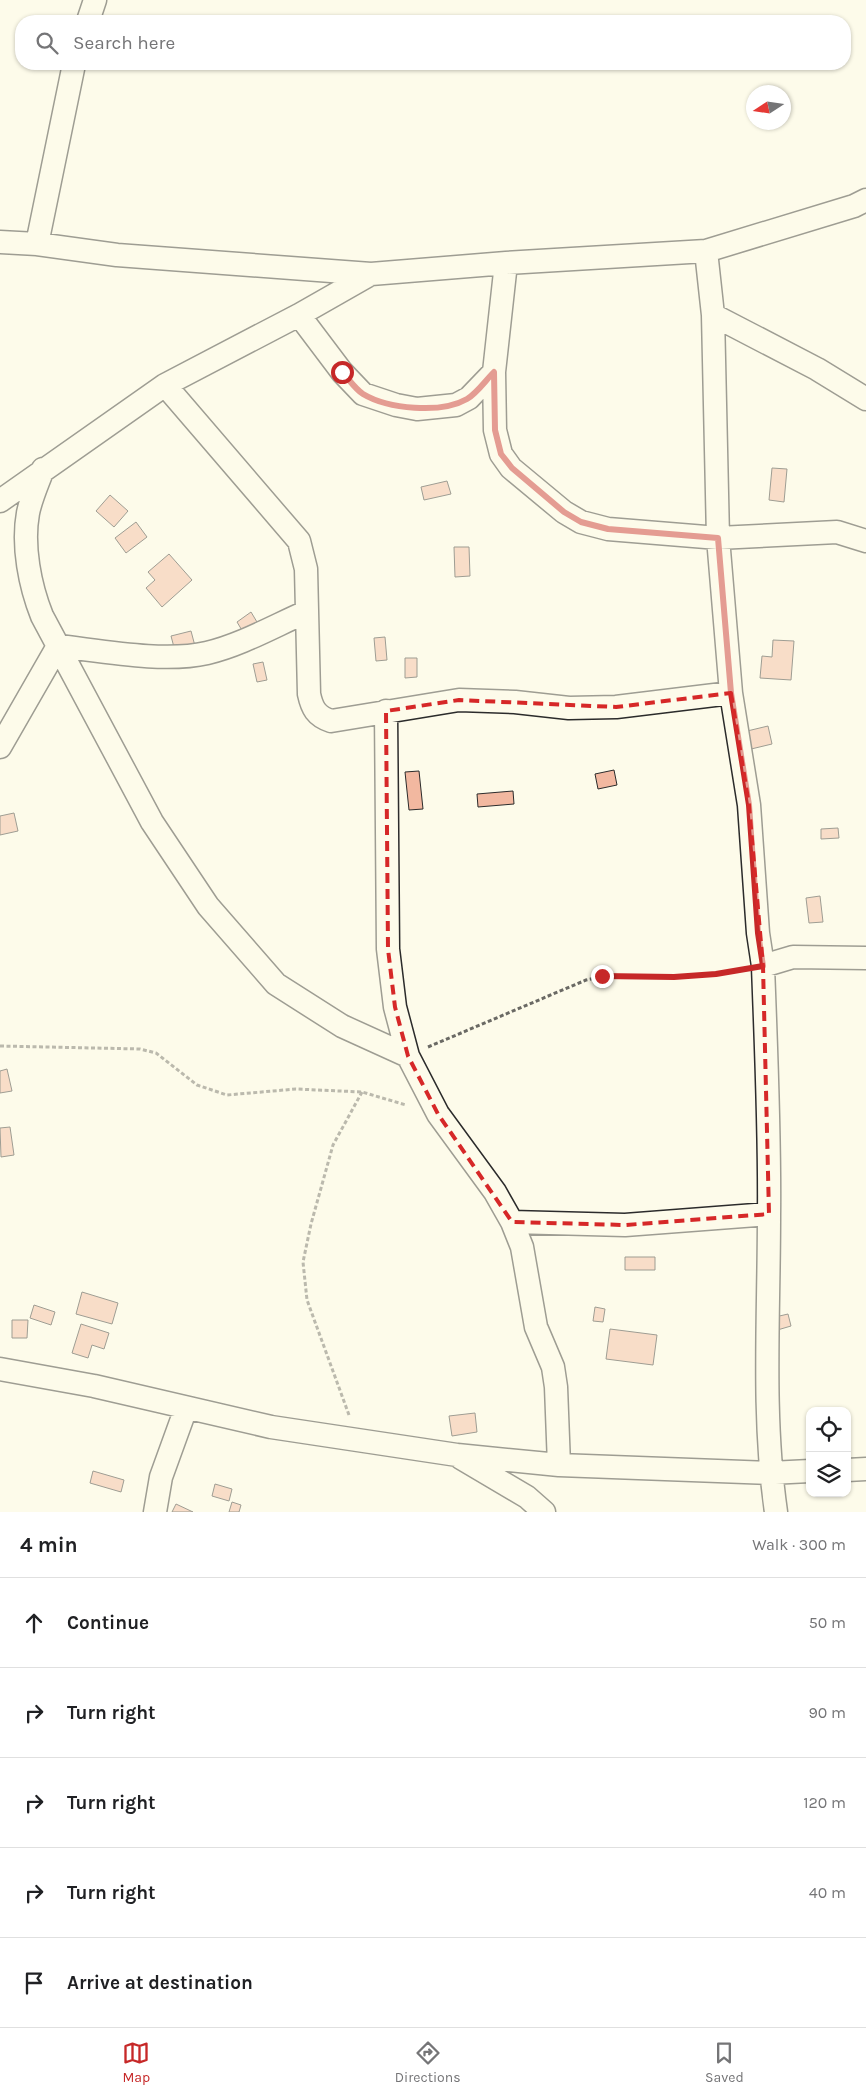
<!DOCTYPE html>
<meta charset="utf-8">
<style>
:root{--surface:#fff;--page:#f2f2f2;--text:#202124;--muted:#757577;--line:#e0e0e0;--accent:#c62828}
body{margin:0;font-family:Karla,sans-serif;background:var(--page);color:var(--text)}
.controls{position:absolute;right:15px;bottom:15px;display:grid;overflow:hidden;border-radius:10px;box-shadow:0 1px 4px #0004}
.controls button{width:45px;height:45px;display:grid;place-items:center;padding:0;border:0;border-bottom:1px solid var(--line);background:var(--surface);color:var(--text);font:25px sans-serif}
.compass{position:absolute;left:746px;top:85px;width:45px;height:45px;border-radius:50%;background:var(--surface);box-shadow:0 1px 4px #0004;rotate:258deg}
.stop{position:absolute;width:15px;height:15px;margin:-11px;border:4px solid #c62828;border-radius:50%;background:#fff}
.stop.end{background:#c62828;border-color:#fff;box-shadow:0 1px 5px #0008}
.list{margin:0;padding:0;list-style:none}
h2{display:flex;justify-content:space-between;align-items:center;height:65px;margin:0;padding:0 20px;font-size:21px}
h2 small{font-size:16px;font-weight:400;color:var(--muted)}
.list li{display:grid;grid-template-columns:32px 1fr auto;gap:15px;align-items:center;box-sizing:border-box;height:90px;padding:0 20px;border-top:1px solid var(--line)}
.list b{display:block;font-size:19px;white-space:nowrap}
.list em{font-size:16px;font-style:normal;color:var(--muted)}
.icon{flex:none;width:28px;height:28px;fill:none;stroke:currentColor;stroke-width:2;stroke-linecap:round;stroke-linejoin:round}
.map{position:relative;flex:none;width:866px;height:1512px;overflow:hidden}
.search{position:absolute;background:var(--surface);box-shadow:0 1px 4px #0004;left:15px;right:15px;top:15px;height:55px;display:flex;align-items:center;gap:12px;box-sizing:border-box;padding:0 18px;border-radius:20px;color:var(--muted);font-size:19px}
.sheet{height:515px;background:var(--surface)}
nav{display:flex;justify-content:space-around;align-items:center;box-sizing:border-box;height:70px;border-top:1px solid var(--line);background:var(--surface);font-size:14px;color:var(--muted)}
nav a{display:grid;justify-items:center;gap:2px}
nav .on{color:var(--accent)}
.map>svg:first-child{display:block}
.building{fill:#f2b8a0;stroke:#2b2b2b}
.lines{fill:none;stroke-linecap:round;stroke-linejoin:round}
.minor-casing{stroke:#2b2b2b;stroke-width:25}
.path{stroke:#6a6964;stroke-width:3;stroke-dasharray:4 2.5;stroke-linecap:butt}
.minor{stroke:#fdfbea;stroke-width:22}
.route{stroke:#c62828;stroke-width:6}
.marked{fill:none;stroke:#d62828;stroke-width:4;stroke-dasharray:10 6;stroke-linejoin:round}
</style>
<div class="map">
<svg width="866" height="1512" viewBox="0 0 866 1512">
<rect width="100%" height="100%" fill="#fdfbea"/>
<path class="building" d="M772,468l15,1 -3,33 -15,-2z
M447,481l4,13 -27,6 -3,-13z
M110,495l18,16 -14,16 -18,-16z
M136,522l11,15 -21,16 -11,-15z
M454,547h15l1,29 -15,1z
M169,554l23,26 -30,27 -16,-19 9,-8 -7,-8z
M251,612l6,10 -14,10 -6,-10z
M191,631l4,15 -20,5 -4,-15z
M385,637l2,23 -11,1 -2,-23z
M773,640l21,1 -3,39 -31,-2 2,-22 10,1z
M405,658h12v19l-12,1z
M263,662l4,18 -10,2 -4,-18z
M768,726l4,18 -25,6 -4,-18z
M614,770l3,15 -19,4 -3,-15z
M419,771l4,38 -14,1 -4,-38z
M513,791l1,13 -36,3 -1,-13z
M14,813l4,18 -18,4v-19z
M838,828l1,10 -18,1v-10z
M820,896l3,26 -14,1 -3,-25z
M7,1069l5,22 -12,2v-22z
M10,1127l4,28 -13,2 -1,-29z
M625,1257h30v13h-30z
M82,1292l36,11 -6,21 -36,-10z
M34,1305l21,7 -4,13 -21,-7z
M595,1307l10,2 -2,13 -10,-1z
M788,1314l3,12 -17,5 -3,-13z
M12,1320h16l-1,18h-15z
M81,1324l28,9 -5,16 -12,-4 -4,13 -16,-5z
M610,1329l47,6 -4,30 -47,-6z
M475,1413l2,19 -25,4 -3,-20z
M93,1471l31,9 -3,12 -31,-9z
M215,1484l17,5 -3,12 -17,-5z
M232,1502l9,3 -2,7h-10z
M176,1504l17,8h-21z"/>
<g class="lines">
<defs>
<path id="minor" d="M88,21l7,-21
M0,242l37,2 80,11 254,19 135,-11 200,-12 148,-45 12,-6
M37,244l37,-180
M706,251l7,64 5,223 13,155 18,112 9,128 5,33c3,83 7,167 6,250 0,99 -7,199 7,296
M506,263l-12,109 1,58 6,24 10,14 53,44 17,10 27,7 110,9 119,-6 29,9
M299,315l43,57 21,22 33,11 21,4 39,-4 13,-7 25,-26
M713,315l104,54 49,30
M165,385l134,156 7,28 3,125c3,14 7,22 22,27l128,-21 56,2 54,6 47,-1 115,-14
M43,469c-5,14 -12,29 -15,44 -6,33 2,73 14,103l110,206 56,84 68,78 66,42 66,30
M0,501l165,-116 134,-70 72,-41
M386,711l2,238 7,58 13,49 30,58 57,78 17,30 10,25 14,80 17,40 3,20 3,78
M0,747l58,-101c44,5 106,17 149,7 34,-8 67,-27 99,-41
M763,966l30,-9 73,1
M512,1222l113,3 144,-11
M0,1369l94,17 177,41 186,28 102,10 211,8 40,-2
M461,1458l66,39 17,15
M847,1470l19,-1
M155,1512l6,-35 25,-69"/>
</defs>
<use href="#minor" class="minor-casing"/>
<path class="path" d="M0,1046l140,3 16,4 41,32 30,10 69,-6 66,3 44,13
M428,1047l158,-67c30,-7 59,-3 89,-3 22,-1 43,-4 65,-7
M349,1415l-42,-115 -4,-38 8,-38 22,-79 29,-53"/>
<use href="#minor" class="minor"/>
</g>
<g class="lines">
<path class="route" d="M342,372c6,6 13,17 21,22 25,15 78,20 104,5 10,-6 18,-18 27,-27l1,58 6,24 11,14 52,44 17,10 27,7 110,9 13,155 18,112 9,128 5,33 -47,8 -42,3 -72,-1"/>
</g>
<path d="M0 0H866V1512H0ZM731,693l18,112 14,161 6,248 -144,11 -113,-3 -74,-108 -30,-58 -13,-49 -7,-58 -2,-238 73,-11 157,7z" fill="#fdfbea" fill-opacity=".55" fill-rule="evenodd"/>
<path class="marked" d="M731,693l18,112 14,161 6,248 -144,11 -113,-3 -74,-108 -30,-58 -13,-49 -7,-58 -2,-238 73,-11 157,7z"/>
</svg>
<div class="controls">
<button><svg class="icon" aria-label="locate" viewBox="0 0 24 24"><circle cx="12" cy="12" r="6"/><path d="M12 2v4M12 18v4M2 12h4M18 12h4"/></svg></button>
<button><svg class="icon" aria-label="layers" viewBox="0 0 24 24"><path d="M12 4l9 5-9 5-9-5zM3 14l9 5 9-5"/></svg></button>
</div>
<svg class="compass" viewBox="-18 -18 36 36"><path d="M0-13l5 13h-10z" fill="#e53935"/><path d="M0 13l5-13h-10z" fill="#757577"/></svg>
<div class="stop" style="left:342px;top:372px"></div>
<div class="stop end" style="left:602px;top:976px"></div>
<div class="search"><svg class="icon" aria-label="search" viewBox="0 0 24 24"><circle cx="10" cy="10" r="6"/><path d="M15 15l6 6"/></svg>Search here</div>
</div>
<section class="sheet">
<h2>4 min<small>Walk · 300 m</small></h2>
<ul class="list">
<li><svg class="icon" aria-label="ahead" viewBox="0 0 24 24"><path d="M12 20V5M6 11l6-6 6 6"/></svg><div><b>Continue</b></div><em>50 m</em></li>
<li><svg class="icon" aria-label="right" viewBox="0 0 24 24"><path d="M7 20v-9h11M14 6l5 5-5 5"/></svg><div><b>Turn right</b></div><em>90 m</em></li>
<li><svg class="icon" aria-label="right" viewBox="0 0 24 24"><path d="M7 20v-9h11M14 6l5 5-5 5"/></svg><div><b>Turn right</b></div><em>120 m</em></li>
<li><svg class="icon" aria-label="right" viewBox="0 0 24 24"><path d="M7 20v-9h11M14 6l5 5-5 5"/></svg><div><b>Turn right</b></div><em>40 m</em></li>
<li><svg class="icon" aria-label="arrive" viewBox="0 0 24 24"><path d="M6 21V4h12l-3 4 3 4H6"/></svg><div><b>Arrive at destination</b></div></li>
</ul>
</section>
<nav>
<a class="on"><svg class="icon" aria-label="map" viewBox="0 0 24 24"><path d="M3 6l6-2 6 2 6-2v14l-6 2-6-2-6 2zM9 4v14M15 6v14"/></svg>Map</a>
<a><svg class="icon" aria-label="directions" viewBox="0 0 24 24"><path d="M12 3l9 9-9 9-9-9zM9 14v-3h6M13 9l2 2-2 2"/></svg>Directions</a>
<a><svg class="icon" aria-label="saved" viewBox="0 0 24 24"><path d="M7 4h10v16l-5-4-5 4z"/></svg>Saved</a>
</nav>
